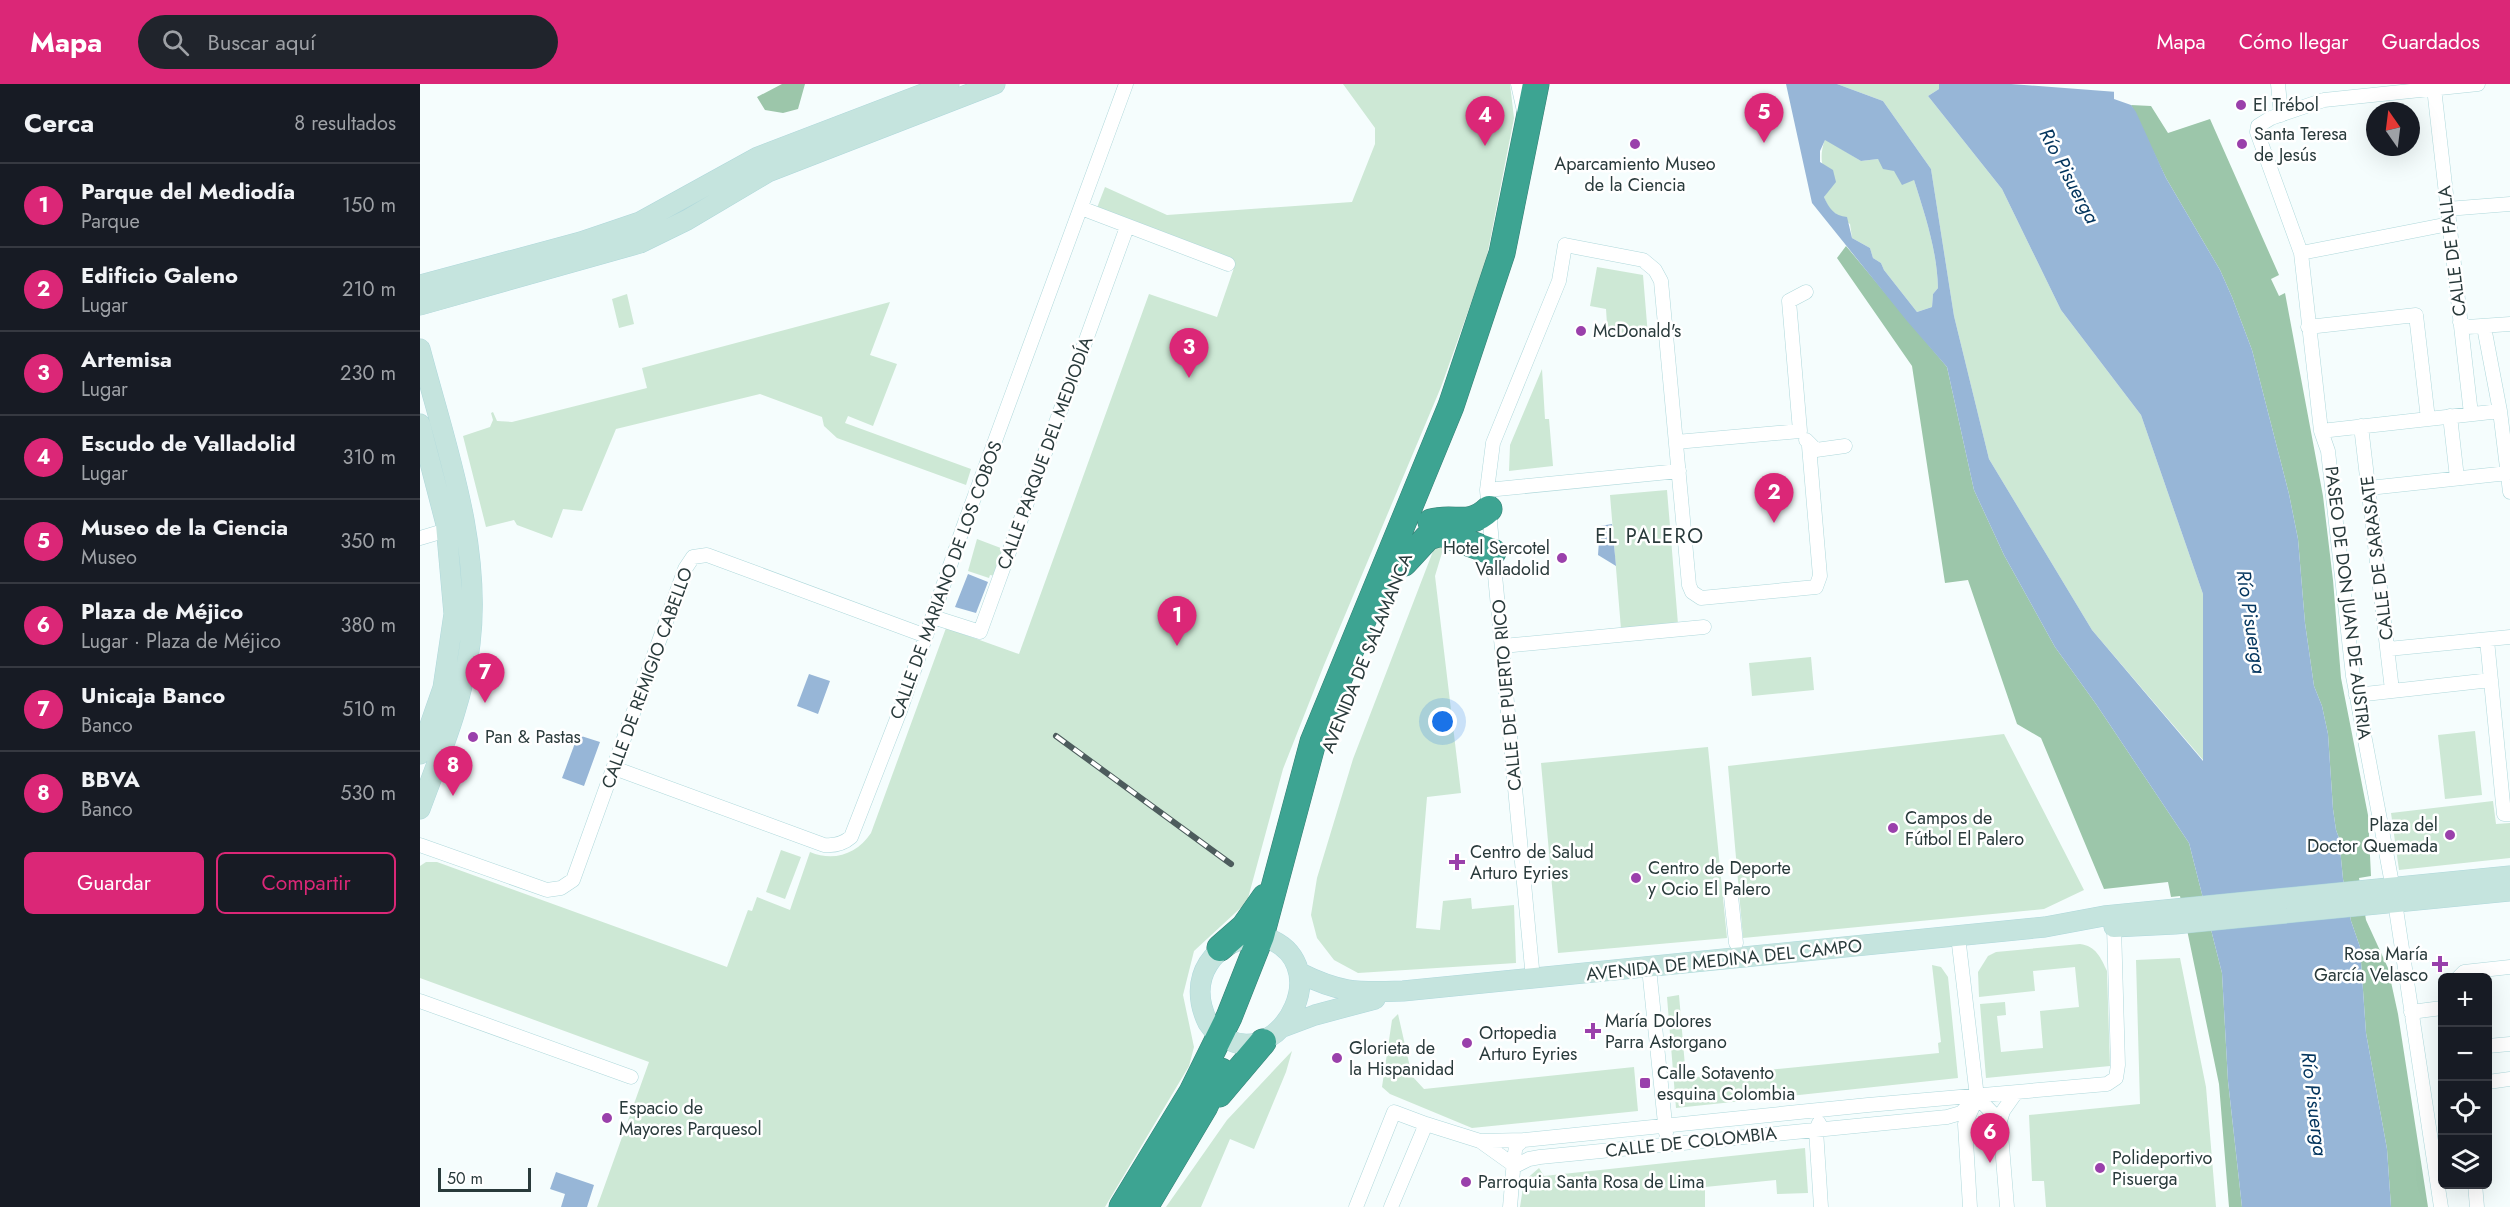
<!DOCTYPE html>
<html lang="es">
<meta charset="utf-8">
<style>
:root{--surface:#171b24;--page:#20242c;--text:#f1f3f6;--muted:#9ea1a6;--line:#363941;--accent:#db2777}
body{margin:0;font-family:Jost,sans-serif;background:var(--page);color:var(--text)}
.controls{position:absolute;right:18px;bottom:18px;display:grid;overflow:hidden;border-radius:9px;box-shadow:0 6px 24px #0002}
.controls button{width:54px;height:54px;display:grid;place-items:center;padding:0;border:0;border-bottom:2px solid var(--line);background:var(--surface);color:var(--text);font:30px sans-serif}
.compass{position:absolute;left:1946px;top:18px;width:54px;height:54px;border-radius:50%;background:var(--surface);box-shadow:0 6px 24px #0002;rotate:346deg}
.scale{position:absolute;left:18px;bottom:15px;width:93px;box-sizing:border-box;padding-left:6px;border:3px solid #293a3b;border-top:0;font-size:16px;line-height:21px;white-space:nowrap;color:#293a3b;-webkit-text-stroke:4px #fff;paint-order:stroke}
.you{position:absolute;left:1023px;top:638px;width:21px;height:21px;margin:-15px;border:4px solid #fff;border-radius:50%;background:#1a73e8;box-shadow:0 0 0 9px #1a73e833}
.badge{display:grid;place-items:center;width:39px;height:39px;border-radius:50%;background:var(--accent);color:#fff;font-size:20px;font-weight:700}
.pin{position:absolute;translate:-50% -50px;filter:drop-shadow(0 2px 3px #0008)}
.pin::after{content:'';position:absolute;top:32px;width:21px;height:18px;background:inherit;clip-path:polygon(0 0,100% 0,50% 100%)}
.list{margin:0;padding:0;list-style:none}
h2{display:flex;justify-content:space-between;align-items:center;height:78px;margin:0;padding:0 24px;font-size:26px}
h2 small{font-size:20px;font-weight:400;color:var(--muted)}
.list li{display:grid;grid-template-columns:39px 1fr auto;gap:18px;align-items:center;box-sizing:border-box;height:84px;padding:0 24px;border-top:2px solid var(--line)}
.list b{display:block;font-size:22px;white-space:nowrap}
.list p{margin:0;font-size:20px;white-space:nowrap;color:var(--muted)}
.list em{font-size:20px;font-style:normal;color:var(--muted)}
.actions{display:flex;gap:12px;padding:18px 24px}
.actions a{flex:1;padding:14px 0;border:2px solid var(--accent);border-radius:9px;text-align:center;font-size:21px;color:var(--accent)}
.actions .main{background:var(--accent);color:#fff}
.icon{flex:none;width:33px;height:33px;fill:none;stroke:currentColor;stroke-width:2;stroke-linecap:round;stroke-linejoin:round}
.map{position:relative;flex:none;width:2090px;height:1123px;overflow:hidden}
header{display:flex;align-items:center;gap:36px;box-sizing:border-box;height:84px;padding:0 30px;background:var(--accent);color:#fff}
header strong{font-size:28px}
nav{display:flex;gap:33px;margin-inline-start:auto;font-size:21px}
.search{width:420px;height:54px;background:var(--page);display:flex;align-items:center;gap:15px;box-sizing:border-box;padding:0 21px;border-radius:33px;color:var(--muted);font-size:22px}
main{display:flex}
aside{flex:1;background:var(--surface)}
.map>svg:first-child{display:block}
.green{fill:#cde8d5}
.forest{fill:#9cc6aa}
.water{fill:#97b6d7;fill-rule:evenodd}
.pier{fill:#f5fdfd}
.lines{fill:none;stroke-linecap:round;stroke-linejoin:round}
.street-casing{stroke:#afd8db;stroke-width:15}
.secondary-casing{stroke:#afd8db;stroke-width:21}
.highway-casing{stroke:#367f74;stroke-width:27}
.street{stroke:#fff;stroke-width:14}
.secondary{stroke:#c5e4de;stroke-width:20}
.highway{stroke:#3da492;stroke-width:26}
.rail-casing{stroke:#4d5c5d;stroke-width:6}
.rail{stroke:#fff;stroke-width:4;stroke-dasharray:11;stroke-linecap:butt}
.poi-dot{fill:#9a40ab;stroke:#fff;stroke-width:2}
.labels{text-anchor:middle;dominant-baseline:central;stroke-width:5;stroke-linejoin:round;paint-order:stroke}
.poi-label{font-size:18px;fill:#293a3b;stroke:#fff;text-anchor:start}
.street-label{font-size:18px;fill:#293a3b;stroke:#fff}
.water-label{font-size:20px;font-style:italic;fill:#02345d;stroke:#fff}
.neighbourhood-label{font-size:20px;letter-spacing:1.5px;fill:#293a3b;stroke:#fff}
</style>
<header>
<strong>Mapa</strong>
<div class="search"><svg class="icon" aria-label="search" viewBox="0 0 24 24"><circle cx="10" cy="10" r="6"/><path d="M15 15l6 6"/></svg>Buscar aquí</div>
<nav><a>Mapa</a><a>Cómo llegar</a><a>Guardados</a></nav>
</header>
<main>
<aside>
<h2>Cerca<small>8 resultados</small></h2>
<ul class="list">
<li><span class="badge">1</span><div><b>Parque del Mediodía</b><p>Parque</p></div><em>150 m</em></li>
<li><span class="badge">2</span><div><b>Edificio Galeno</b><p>Lugar</p></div><em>210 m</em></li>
<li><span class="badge">3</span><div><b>Artemisa</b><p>Lugar</p></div><em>230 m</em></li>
<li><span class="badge">4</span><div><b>Escudo de Valladolid</b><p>Lugar</p></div><em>310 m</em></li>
<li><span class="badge">5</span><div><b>Museo de la Ciencia</b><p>Museo</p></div><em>350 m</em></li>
<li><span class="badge">6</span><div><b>Plaza de Méjico</b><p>Lugar · Plaza de Méjico</p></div><em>380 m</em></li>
<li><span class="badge">7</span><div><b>Unicaja Banco</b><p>Banco</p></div><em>510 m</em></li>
<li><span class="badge">8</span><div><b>BBVA</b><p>Banco</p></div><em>530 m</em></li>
</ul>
<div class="actions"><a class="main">Guardar</a><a>Compartir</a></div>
</aside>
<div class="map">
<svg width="2090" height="1123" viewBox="0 0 2090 1123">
<rect width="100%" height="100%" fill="#f5fdfd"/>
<path class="green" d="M923,0h167l4,34 -28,143 -45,126 -117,278 -41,104 -36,133 -53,49 -11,44 11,52 -5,19 -84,141h-508l52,-145 -229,-84v-112l6,-4h11l290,105 21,-57 4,1 5,-14 33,13 20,-58c24,10 47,2 61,-19l75,-205 73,26 130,-360 68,23 18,-52 -140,-52 10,-26 62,28 185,-13 23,-58v-16z
M1417,0h102v5l-11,7 74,93 59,121 80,105 62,179 1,167 -112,-131 -103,-171 -35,-143 -23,-147 -48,-68z
M1405,55l36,22 17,-2 16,12 20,9c11,35 23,70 24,108l-5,6 -1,13 -15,5 -33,-42 -3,-7 -8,-5 -3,-10 -18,-10 -2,-14 -21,-15 -5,-12 6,-10c-7,-18 -12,-28 -5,-48z
M1177,183l46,8 5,61 -40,3 -2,-30 -16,-3z
M207,210l7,30 -15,4 -7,-29z
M470,218l-20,53 27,9 -24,62 -25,-10 -3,7 126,46 -5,16 -129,-47 -13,-12 -2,-9 -62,-23 -144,35 -34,82 -19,-2 -11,29 -35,-13 -3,-5 -28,7 -23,-91 27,-9 3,-7 -2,-7 2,-1 4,9 15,1 135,-34 -5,-20z
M1122,285l3,50h4l4,47 -44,5 1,-26z
M1247,406l11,134 -57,5 -11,-134z
M557,455l29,11 -10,26 -6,-1 -1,3 -21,-7z
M1015,462h9l-9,30 26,217 -34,4 -11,131 24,2 3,-29 28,-3 1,11 42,-4 2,58 -158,10 -24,-13 -17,-22 -6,-23 6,-37 36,-119z
M1391,573l3,33 -62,6 -3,-33z
M2055,647l7,64 -37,4 -7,-64z
M1584,650l80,156 -40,19 -301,29 -15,-172z
M1288,663l19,191 -169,15 -17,-190z
M2073,717l3,23 14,-1v35l-111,12 -8,-57z
M361,766l20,7 -16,42 -19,-7z
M1660,860c16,2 21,14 27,27l3,95 -124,12 -6,-74 25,-2 1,13 -9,1 4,36 42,-4 -3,-37 39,-4 -4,-40 -42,4 2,20 -56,6 -1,-25 10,-16 8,-4z
M1760,874l26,129 10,120h-170l-2,-26h-12l-3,-66 111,-11 -4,-144z
M1512,881l9,2 7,10 10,101 -282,30 -9,-111 12,-2 7,83 253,-25 -1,-10 3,-1z
M978,930l14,62 12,13 210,-22 4,44 -166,17 -82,-34 -8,-7 10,-67z
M872,967l-6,21 -32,77 -24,-10 -29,68h-35l61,-87z
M1385,1064l3,45 -31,1 -1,-14 -71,7v20h-185l4,-26 15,-13 5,8z"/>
<path class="forest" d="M362,0h23l-7,25 -15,4 -18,-3 -8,-13z
M1711,21l20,1 17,27 42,-14 69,156 -8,4 8,17 6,-3 38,203 10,84 8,98 27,137 3,61 -12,2 7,42 22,48 10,46 30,193h-37l-4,-58 -21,-116 -6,-86 -9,-26 -8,-42 -4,-41 -3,-8 -3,-21 -5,-75 -6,-28 -8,-20 -9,-63 -7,-84 -9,-45 -37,-144 -20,-53 -12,-27 -54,-92z
M1426,162l101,121 27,123 30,65 51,92 41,57 93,139 33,130 6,108 14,126h-13l-10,-123 -39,-188 -9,1 -3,-15 -64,7 -63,-151 -24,-14 -49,-144 -23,3 -33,-217 -75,-108z"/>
<path class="water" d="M1366,0h51l46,17 48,68 23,147 35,143 103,171 111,131v-167l-62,-179 -80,-105 -59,-121 -74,-93 11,-7v-5h175v15l17,6 5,7 30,66 54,92 12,27 20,53 37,144 9,45 7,84 9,63 8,20 6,28 5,75 3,21 3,8 4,41 8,42 9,26 6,86 21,116 4,58h-149l-14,-126 -6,-108 -33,-130 -93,-139 -41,-57 -51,-92 -30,-65 -27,-123 -40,-46 -95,-118zM1405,56l36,21 17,-2 5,10 11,2 8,14 12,-5c11,35 23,70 24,108l-5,6 -1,13 -15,5 -33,-42 -3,-7 -8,-5 -3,-10 -18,-10 -5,-21c-13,-1 -18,-9 -23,-20l12,-15 -3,-12 -13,-8v-11z
M1192,440l4,42 -18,-11 2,-29z
M548,490l20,8 -12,31 -21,-6z
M389,590l21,7 -12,33 -21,-8z
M158,651l22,7 -16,44 -22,-8z
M136,1088l38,13 -7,22h-26l4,-13 -15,-5z"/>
<path class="pier" d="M1591,0h106v8z"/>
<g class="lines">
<defs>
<path id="street" d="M1098,0l6,27
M1858,0l3,31
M2014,4l37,326
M661,124l147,56
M2027,125l63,-5
M1881,169l148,-29
M2040,238l7,5 43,-3
M1888,243l108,-12 12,104
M2064,243l16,84 10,81
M2030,332l7,62
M1941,342l31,264
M1901,347l179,-20
M1386,356l10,10 29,-4
M1256,358l124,-11 -11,-130 17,-9
M1949,404l139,-15
M1067,406l192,-19
M0,454l27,-8
M513,533l47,15 147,-405
M2067,556l17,174h6
M1083,562l201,-19
M1968,565l122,-12
M1936,611l135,-15
M194,684l210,77c11,1 19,-1 27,-8l49,-126 63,-183 163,-444
M0,761l127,45 14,-2 12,-8 112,-311 8,-12 14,-2 219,81
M1311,812l5,47
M1538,852l19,161
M1229,884l17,165
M2038,894l6,-6 46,-5
M1113,895l-46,-489 6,-47 66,-162 6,-36 78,15 12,10 6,11 28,304 3,7 9,6 115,-11 4,-11 -11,-130
M0,917l211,76
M1991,928l31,-4
M2068,962l22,-2
M2068,998l22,-3
M1557,1013l23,24 7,86
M1580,1037l3,-10 12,-17
M1399,1039l-3,7 5,77
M1006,1040l54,17 35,25
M1060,1057l44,-1
M1095,1082l14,-7 11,-2 407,-40 14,-4 16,-16
M2055,1100l2,23
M936,1123l38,-95 32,12 -35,83
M1090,1123c1,-9 4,-56 6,-60 1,-2 6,-6 8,-7l344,-35 239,-21 9,-6 2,-13 -4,-138
M1550,1123l-5,-83 9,-20
M2021,1123l-48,-318 -40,-213 -25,-225 -7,-20 -20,-178 -44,-121 1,-6 13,-8 53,-18 154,-16"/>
<path id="secondary" d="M0,201l161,-43 59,-20 118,-65 191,-73
M0,221l220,-62 47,-23 81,-48 227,-88
M0,265c25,95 62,195 50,295 -7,57 -30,111 -50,165
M0,340l26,100 8,90 -11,74 -23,66
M1694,843l61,-3 335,-33
M841,852c79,23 21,131 -32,104 -9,-4 -16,-9 -21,-17 -22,-45 5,-84 53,-87z
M880,889c42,21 58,19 103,18l642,-64 59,-11 406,-40
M863,943l32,-12 60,-16"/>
<path id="highway" d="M1011,438c24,-7 37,7 58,-13
M984,479l24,-26 13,-4 52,19
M800,864l24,-21 21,-30
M799,1010l44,-52
M702,1123l70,-115 37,-75 32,-81 52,-194 138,-336 51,-153 34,-169
M725,1123l60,-101 16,-35"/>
</defs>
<use href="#street" class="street-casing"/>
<use href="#secondary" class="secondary-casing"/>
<use href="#highway" class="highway-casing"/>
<use href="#street" class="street"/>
<use href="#secondary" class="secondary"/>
<use href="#highway" class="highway"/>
<defs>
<path id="rail" d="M636,652l175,128"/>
</defs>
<use href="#rail" class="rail-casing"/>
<use href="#rail" class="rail"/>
</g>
<g class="poi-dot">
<circle cx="1821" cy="21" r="6"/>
<circle cx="1215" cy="60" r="6"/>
<circle cx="1822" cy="60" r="6"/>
<circle cx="1161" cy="247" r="6"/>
<circle cx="1142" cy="474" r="6"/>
<circle cx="53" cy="653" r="6"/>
<circle cx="1473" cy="744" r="6"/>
<circle cx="2030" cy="751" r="6"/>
<path d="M1034 769h6v6h6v6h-6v6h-6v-6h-6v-6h6z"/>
<circle cx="1216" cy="794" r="6"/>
<path d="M2017 871h6v6h6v6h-6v6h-6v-6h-6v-6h6z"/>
<path d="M1170 938h6v6h6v6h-6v6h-6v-6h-6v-6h6z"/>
<circle cx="1047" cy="959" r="6"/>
<circle cx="917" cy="974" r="6"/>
<rect x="1219" y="993" width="12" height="12" rx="3"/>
<circle cx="187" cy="1034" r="6"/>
<circle cx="1680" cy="1084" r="6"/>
<circle cx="1046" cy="1098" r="6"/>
</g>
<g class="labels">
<g class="poi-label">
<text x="1833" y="21">El Trébol</text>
<text x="1834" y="50">Santa Teresa<tspan x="1834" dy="21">de Jesús</tspan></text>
<text x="1215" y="80" text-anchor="middle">Aparcamiento Museo<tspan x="1215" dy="21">de la Ciencia</tspan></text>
<text x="1173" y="247">McDonald's</text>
<text x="1130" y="464" text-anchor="end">Hotel Sercotel<tspan x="1130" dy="21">Valladolid</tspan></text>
<text x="65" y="653">Pan &amp; Pastas</text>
<text x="1485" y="734">Campos de<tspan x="1485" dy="21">Fútbol El Palero</tspan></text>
<text x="2018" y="741" text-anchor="end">Plaza del<tspan x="2018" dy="21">Doctor Quemada</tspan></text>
<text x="1050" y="768">Centro de Salud<tspan x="1050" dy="21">Arturo Eyries</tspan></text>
<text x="1228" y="784">Centro de Deporte<tspan x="1228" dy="21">y Ocio El Palero</tspan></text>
<text x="2008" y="870" text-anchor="end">Rosa María<tspan x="2008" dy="21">García Velasco</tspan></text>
<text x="1185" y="937">María Dolores<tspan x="1185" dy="21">Parra Astorgano</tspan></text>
<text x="1059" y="949">Ortopedia<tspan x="1059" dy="21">Arturo Eyries</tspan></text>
<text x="929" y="964">Glorieta de<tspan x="929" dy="21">la Hispanidad</tspan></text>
<text x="1237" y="989">Calle Sotavento<tspan x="1237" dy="21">esquina Colombia</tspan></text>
<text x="199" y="1024">Espacio de<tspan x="199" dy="21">Mayores Parquesol</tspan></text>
<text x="1692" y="1074">Polideportivo<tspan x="1692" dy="21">Pisuerga</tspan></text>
<text x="1058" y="1098">Parroquia Santa Rosa de Lima</text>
</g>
<g class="street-label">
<text transform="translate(2032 167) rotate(-97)">CALLE DE FALLA</text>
<text transform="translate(625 369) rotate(-70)">CALLE PARQUE DEL MEDIODÍA</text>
<text transform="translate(1957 474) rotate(-97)">CALLE DE SARASATE</text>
<text transform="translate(526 496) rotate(-70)">CALLE DE MARIANO DE LOS COBOS</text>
<text transform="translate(1928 519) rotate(83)">PASEO DE DON JUAN DE AUSTRIA</text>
<text transform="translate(947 569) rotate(-68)">AVENIDA DE SALAMANCA</text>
<text transform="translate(227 594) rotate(-70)">CALLE DE REMIGIO CABELLO</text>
<text transform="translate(1087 611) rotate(-95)">CALLE DE PUERTO RICO</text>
<text transform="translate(1304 876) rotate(-6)">AVENIDA DE MEDINA DEL CAMPO</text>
<text transform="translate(1271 1058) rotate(-6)">CALLE DE COLOMBIA</text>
</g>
<g class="water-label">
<text transform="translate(1649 92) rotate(62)">Río Pisuerga</text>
<text transform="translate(1831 538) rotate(81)">Río Pisuerga</text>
<text transform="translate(1894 1020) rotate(83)">Río Pisuerga</text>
</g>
<g class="neighbourhood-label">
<text x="1230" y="452">EL PALERO</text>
</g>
</g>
</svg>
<div class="controls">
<button>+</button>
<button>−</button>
<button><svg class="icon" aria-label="locate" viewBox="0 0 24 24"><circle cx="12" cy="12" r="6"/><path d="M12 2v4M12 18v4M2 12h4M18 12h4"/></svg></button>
<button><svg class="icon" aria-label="layers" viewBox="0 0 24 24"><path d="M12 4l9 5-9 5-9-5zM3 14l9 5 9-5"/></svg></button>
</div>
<svg class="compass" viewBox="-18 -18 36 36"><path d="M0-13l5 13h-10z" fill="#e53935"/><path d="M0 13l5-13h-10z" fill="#9ea1a6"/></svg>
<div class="scale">50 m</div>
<div class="you"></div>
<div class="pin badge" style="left:757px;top:562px">1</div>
<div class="pin badge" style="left:1354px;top:439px">2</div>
<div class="pin badge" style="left:769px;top:294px">3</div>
<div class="pin badge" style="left:1065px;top:62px">4</div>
<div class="pin badge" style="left:1344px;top:59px">5</div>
<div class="pin badge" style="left:1570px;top:1079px">6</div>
<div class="pin badge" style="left:65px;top:619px">7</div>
<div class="pin badge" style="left:33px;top:712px">8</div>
</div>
</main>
